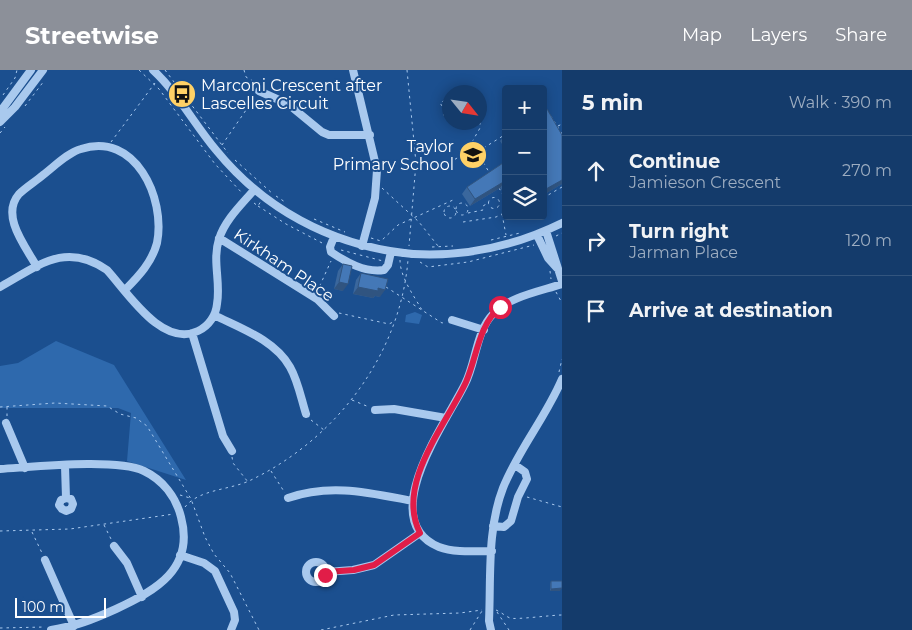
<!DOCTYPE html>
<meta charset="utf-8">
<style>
:root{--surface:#143b6b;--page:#1d4271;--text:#f1f3f6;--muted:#9dadc1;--line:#33557e;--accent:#8c9099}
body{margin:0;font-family:Montserrat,sans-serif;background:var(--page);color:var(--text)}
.controls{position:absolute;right:15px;top:15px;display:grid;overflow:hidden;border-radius:5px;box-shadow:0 2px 12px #0003}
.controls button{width:45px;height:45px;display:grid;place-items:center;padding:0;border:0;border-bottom:1px solid var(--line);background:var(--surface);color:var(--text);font:25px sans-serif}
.compass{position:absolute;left:442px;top:15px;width:45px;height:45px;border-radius:50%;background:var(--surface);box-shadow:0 2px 12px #0003;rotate:120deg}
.scale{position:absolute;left:15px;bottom:12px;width:91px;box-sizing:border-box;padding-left:5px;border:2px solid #fff;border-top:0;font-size:14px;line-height:18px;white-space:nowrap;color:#fff;-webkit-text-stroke:4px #1b4f8f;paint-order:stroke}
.stop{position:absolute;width:15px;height:15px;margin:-11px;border:4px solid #e11d48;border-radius:50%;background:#fff}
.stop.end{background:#e11d48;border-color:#fff;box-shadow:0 1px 5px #0008}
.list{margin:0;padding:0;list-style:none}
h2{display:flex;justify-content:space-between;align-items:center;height:65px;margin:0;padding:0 20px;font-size:21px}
h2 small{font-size:16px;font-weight:400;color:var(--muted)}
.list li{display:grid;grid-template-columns:32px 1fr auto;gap:15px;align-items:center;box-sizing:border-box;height:70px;padding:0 20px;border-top:1px solid var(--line)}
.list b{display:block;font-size:19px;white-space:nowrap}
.list p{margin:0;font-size:16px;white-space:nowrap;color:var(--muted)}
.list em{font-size:16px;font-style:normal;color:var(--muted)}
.icon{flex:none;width:28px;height:28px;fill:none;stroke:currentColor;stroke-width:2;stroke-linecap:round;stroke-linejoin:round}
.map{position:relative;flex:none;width:562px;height:560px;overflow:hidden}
header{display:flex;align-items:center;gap:30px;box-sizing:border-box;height:70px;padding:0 25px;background:var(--accent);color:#fff}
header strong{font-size:24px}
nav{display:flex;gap:28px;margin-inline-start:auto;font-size:18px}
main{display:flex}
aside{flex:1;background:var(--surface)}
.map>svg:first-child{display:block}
.green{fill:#2e69ad}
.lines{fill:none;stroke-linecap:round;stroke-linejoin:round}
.path{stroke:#a9c9ee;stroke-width:1;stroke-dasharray:2.5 4;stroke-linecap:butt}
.minor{stroke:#a9c9ee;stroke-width:8}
.minor-bridge{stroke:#a9c9ee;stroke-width:8}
.wall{fill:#3a679d}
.shaded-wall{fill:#305480}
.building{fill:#4478b7;stroke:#305480}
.route{stroke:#e11d48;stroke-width:6}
.labels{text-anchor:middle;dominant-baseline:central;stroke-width:4;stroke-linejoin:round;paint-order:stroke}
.poi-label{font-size:16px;fill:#fff;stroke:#1b4f8f;text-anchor:start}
.street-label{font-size:16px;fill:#fff;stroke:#1b4f8f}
</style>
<header>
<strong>Streetwise</strong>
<nav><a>Map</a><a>Layers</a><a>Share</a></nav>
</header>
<main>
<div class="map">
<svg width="562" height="560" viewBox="0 0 562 560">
<rect width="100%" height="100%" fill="#1b4f8f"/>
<path class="green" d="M415,242l7,3 -3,9 -14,-2 1,-7z
M56,271l58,24 72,115 -59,-19 4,-48 -13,-5h-118v-42l18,-3z"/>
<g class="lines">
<path class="path" d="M139,0l20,19 56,75 28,30
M165,0l63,83
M244,0l2,7 12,7
M407,0l9,93 -7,83
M457,22l8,-5 3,5
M3,25l12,-17 2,-8
M25,36l19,-25
M547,40l15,24
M443,45l4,-2 -7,-10 10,-6
M480,52v6l-8,14 18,32
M558,56l4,-2
M0,63l5,-6
M111,72l44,-59
M222,75l33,-48
M235,90l38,34
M417,93h32l26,-16 7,2 24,-15
M382,118l37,34 19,24
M499,118l7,12
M276,126l9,6
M488.5 133a5.5 5.5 0 1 1 11 0a5.5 5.5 0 1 1-11 0Z
M543,128l19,-11
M254,133l4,3 3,-5
M456 139a6 6 0 1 1 12 0a6 6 0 1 1-12 0Z
M258,136l28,18 38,20
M444 142a6 6 0 1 1 12 0a6 6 0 1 1-12 0Z
M468,143l15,-3v-4l5,-3
M502,144l4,21
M314,149l31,13
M463,152l33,-5 10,-5
M556,166l6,-3
M371,168l10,3 17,-16 55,-25
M491,170l29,-7
M432,177l21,-1
M341,180l42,11
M400,190c0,17 14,36 22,50
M420,192l8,5 40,-5 66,-17
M550,201l1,8
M386,217l56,36 4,-1
M317,222l14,-31
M556,222l6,11
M339,243l50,11 6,-3
M559,302l3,-13
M352,330l17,7
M0,337l55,-4 52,3 13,8 16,4 11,8 44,73 14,38 9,17 16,19 29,57
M7,346v-9
M311,350l13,10
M232,387l1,6 15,19
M271,401l14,22
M180,425l10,3
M527,427l35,10
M185,437c14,-18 46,-17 66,-27 85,-41 149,-125 157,-220
M104,455l7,14
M0,461l70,-2 104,-15
M32,462l10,21
M496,540c5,2 9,6 14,8 5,2 42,-3 52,-3
M497,542l12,18
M0,558l45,-1
M321,560l73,-15 66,-2 22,-3
M470,560l12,-19"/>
<path class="minor" d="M153,0c25,23 41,54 63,80 48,59 114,94 188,103
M353,0l24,100 -2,28 -13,48
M259,21l29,13 34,28 7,3h41
M0,42l31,-42
M0,52l15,-15 28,-37
M546,161l16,50
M537,165l11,23 9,10
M334,167l-4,10 1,5c15,10 34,21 53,18l4,-5 3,-13
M219,168l98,61 17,17
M413,184c53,3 102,-8 149,-31
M37,197c-11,-20 -37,-51 -18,-73 7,-7 17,-13 24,-19 12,-9 24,-22 38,-26 54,-18 85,49 76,94 -5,19 -18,33 -32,47
M0,217c38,-21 65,-46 107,-17 21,23 55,78 91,61 11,-5 18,-16 19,-27 4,-22 -5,-43 2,-65 6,-19 22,-34 35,-49
M214,245c26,13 61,25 76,52 8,14 11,31 16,47
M452,250l32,10
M192,263l31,103 9,15
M375,340l19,-1 52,9
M6,353l19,45
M65,396l1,32 5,1 2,5 -2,5 -5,2 -4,-2 -3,-4 2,-5 5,-2
M0,399c34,-2 116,-11 144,2 19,9 32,26 37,46 14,52 -26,74 -65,92 -22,10 -42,18 -65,21
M288,428c43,-15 82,-5 125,3
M493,456l11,1 7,-6 7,-24 9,-18 -2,-7 -10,-7
M114,476l13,17 15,34
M492,481c-16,0 -38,2 -53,-4 -65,-27 8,-126 26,-163 11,-21 11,-53 28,-70 15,-17 48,-23 69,-30
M180,485l24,8 11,8 19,41 1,8 -4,10
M45,490l29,66
M306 502a10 10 0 1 1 20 0a10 10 0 1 1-20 0Z
M326,502l27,-2 21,-5 46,-32
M491,560l-2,-9c2,-43 -2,-92 14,-133 15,-38 43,-71 59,-109"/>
<path class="minor-bridge" d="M404,183l9,1"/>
</g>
<path class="wall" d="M543,41l19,24v49l-19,11z
M506,64v16l-6,-9z
M506,91v29l-3,1 -3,-3 -30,18 -8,-12 5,-7z
M343,194v27l-9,-2 4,-18z
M361,203l19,24 -5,-1 -2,2 -20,-4 3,-14z
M551,511l9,10h-10v-7z"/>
<path class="shaded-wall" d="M562,110v4l-19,11v-1l3,-5z
M505,111l-5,7 -30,18 5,-7z
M339,212l9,2 -5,7 -9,-2z
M358,217l20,1 7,2 -5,7 -5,-1 -2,2 -20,-4z
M562,518l-2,3h-10l1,-2z"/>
<path class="building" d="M547,39l15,26v45l-16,9 -3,-4v-74z
M506,91v20h-1l-30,18 -8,-12z
M343,194l9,2 -4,18 -9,-2z
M361,203l27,6 -3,11 -7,-2v3l-20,-4z
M551,511h11v7l-11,1z"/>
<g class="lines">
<path class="route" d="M325,505l1,-3 28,-2 20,-5 46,-32c-25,-49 26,-108 46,-151 11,-25 12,-56 34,-75"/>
</g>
<defs>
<symbol id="bus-disc" viewBox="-11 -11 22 22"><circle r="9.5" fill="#ffd166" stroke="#1b4f8f"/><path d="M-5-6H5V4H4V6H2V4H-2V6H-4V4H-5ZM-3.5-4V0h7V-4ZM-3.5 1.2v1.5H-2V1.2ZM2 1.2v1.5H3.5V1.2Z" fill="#111"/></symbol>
<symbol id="school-disc" viewBox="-11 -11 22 22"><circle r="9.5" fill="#ffd166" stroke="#1b4f8f"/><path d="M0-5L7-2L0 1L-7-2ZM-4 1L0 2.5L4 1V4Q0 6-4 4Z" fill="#111"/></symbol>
</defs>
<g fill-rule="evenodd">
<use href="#bus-disc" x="166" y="8" width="32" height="32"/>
<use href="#school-disc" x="457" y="69" width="32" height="32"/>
</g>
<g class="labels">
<g class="poi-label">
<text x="201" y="15">Marconi Crescent after<tspan x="201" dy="18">Lascelles Circuit</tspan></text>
<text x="454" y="76" text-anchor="end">Taylor<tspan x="454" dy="18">Primary School</tspan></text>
</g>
<g class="street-label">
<text transform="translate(284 195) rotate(34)">Kirkham Place</text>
</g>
</g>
</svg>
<div class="controls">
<button>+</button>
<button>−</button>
<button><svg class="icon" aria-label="layers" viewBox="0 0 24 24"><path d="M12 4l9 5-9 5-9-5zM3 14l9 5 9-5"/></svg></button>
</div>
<svg class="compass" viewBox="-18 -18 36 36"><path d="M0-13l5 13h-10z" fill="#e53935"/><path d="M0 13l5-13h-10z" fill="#9dadc1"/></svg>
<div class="scale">100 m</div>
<div class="stop" style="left:500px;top:237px"></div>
<div class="stop end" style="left:325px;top:505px"></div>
</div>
<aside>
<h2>5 min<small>Walk · 390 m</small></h2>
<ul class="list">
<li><svg class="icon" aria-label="ahead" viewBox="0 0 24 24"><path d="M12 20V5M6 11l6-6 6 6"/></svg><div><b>Continue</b><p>Jamieson Crescent</p></div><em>270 m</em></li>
<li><svg class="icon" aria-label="right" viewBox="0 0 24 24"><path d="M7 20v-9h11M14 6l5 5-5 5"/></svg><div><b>Turn right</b><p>Jarman Place</p></div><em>120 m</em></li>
<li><svg class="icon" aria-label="arrive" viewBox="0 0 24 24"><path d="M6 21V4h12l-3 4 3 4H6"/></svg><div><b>Arrive at destination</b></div></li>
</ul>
</aside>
</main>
